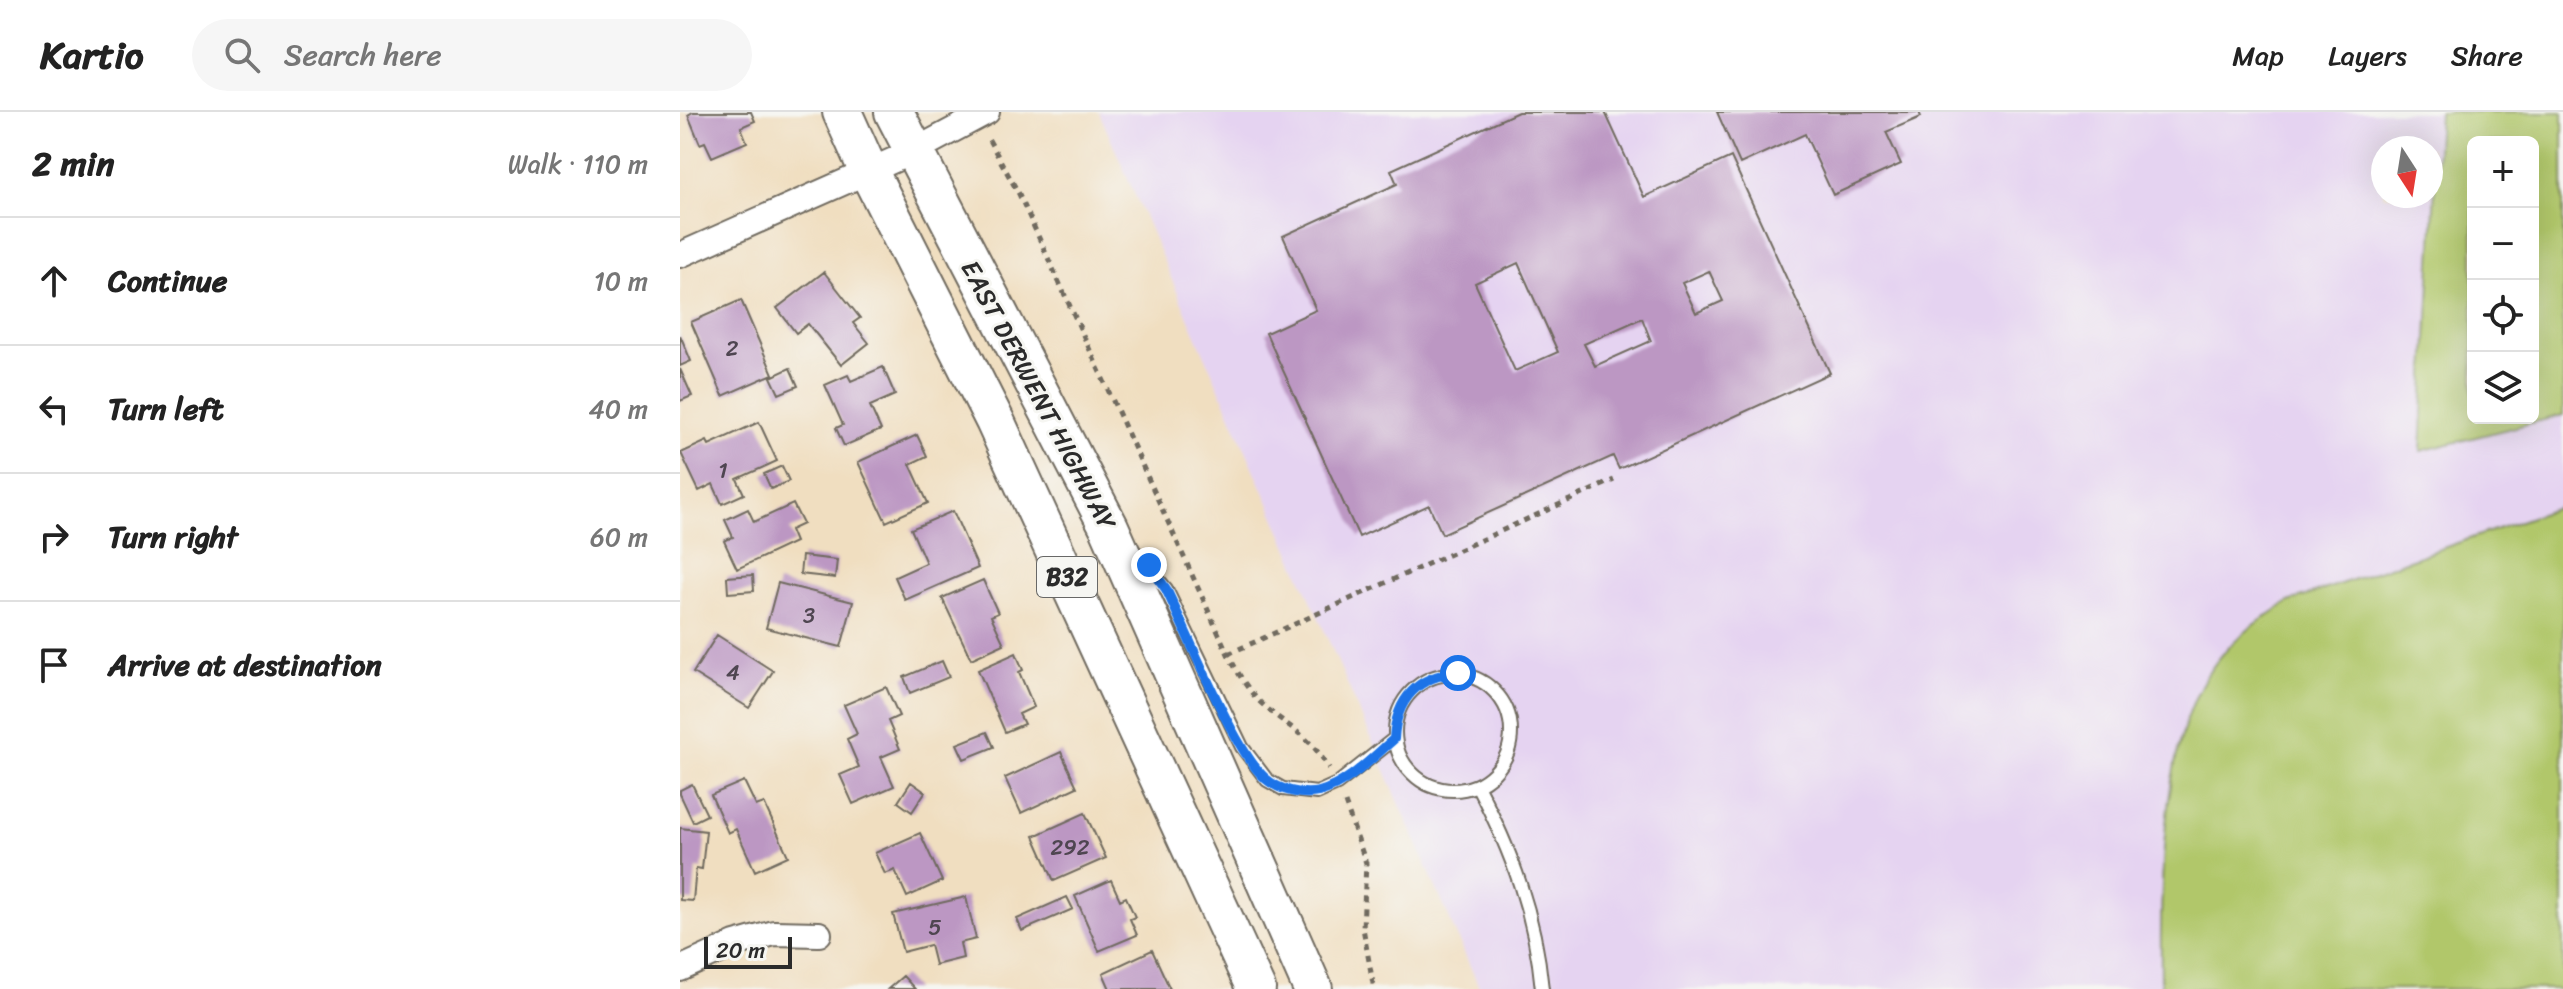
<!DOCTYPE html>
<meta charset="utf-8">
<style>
:root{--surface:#fff;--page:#f6f6f6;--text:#222;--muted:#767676;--line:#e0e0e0}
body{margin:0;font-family:Sriracha,sans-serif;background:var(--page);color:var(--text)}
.controls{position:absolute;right:24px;top:24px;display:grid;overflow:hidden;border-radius:12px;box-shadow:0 8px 32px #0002}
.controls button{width:72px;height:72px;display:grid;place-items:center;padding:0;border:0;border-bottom:2px solid var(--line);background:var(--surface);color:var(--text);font:40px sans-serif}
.compass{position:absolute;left:1691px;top:24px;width:72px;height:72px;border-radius:50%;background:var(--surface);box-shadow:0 8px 32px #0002;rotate:168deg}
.scale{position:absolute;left:24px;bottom:20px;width:88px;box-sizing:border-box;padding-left:8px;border:4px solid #2b2b2b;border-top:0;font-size:22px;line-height:28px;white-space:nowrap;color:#2b2b2b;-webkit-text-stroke:6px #f6f6f2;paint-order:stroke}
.stop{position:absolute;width:24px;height:24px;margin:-18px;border:6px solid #1a73e8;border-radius:50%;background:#fff}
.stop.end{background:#1a73e8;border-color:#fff;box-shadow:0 2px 8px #0008}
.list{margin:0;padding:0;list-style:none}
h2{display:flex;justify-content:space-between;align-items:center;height:104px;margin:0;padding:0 32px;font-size:34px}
h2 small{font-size:26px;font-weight:400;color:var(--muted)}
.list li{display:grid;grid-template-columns:52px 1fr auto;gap:24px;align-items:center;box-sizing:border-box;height:128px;padding:0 32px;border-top:2px solid var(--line)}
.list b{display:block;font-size:30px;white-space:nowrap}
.list em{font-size:26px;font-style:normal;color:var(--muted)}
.icon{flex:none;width:44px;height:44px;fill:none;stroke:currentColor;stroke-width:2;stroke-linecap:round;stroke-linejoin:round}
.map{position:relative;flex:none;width:1883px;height:877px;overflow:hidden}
header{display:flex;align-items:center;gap:48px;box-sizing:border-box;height:112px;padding:0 40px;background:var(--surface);border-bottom:2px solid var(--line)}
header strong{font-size:38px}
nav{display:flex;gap:44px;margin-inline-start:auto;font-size:28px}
.search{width:560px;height:72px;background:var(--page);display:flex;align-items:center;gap:20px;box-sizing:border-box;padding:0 28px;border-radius:44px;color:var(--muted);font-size:30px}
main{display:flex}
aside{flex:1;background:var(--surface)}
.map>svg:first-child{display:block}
.built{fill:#e5d3f1;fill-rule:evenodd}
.garden{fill:#b1c76b;stroke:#6e794b;stroke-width:2;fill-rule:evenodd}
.building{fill:#bc97c3;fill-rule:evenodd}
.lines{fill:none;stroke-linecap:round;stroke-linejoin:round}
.lane-casing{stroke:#706a5f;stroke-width:16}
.street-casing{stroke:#706a5f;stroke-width:28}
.primary-casing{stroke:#706a5f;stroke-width:42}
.path{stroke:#706a5f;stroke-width:5;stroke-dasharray:6 6;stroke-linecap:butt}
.lane{stroke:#fff;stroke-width:12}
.street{stroke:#fff;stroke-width:24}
.primary{stroke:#fff;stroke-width:38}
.route{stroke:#1a73e8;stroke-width:10}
.labels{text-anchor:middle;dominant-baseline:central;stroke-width:6;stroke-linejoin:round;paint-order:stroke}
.number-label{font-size:22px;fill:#4f4651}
.shield{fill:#f6f6f2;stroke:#686867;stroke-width:2}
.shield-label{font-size:24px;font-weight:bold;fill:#2b2b2b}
.street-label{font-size:26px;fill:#2b2b2b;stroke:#f6f6f2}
</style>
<header>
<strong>Kartio</strong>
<div class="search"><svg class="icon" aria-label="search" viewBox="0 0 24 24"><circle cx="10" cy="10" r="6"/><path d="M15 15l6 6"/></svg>Search here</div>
<nav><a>Map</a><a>Layers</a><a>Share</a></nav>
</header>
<main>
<aside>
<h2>2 min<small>Walk · 110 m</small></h2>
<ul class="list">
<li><svg class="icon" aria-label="ahead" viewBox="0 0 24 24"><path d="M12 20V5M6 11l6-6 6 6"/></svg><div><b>Continue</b></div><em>10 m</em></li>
<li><svg class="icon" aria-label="left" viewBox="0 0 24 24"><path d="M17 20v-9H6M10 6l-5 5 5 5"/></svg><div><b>Turn left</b></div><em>40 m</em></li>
<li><svg class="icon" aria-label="right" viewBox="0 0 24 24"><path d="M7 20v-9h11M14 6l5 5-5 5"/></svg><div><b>Turn right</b></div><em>60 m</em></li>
<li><svg class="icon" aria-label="arrive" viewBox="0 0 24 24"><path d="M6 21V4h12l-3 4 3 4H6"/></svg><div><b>Arrive at destination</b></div></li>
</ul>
</aside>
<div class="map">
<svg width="1883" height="877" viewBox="0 0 1883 877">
<rect width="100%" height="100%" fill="#f6f6f2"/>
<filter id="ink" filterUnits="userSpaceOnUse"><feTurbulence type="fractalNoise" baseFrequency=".0125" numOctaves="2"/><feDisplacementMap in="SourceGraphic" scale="16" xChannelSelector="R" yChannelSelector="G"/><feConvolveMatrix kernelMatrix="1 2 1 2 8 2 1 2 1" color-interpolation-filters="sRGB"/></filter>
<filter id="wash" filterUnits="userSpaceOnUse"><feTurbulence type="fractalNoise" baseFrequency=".006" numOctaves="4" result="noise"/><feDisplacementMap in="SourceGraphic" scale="32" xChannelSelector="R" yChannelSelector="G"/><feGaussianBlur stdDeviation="1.8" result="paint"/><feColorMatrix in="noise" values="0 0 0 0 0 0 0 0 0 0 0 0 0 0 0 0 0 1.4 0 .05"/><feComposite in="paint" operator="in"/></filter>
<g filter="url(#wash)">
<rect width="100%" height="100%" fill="#f0dec0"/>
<path class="built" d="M419,0h1464v877h-1083zM1793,30h60v276h-60zM1703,36h48v48h-48z"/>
<path class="garden" d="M1759,0h124v303l-142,36zM1793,30h60v276h-60z
M1883,394v483h-402c-1,-90 -2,-236 46,-314 21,-33 50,-54 82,-73z"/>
<g id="blocks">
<path class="building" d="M13,0h58l4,9 -14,6 6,15 -35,15 -7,-15 -5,2 -12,-29z
M838,0h87l39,85 87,-40 99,216 -211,96 -6,-13 -171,78 -13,-29 -70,32 -93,-204 50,-23 -33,-74 114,-52 -6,-14zM838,151l40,89 -43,19 -40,-88zM1029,159l14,30 -27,12 -14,-30zM962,206l9,23 -56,25 -11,-22z
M1037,0h202l2,5 -35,15 15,32 -68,31 -28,-61 -65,30z
M144,160l36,46 -7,5 16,20 -28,22 -33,-41 -12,9 -19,-25z
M61,188l32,74 -50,22 -32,-74z
M0,223l11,26 -11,5z
M203,255l12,28 -25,11 11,24 -37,16 -8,-18 7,-3 -18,-40 23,-10 3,6z
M110,256l8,18 -19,8 -8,-17z
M0,257l12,27 -12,5z
M79,310l18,39 -40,18 7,15 -22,10 -9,-20 -14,7 -18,-38 26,-12 2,4z
M237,323l10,21 -17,8 18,39 -42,19 -28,-60z
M102,354l7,15 -18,8 -7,-15z
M113,392l10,20 -13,6 5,12 -58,27 -13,-28 9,-4 -8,-17 23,-11 6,13z
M273,399l25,57 -73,32 -10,-23 31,-14 -15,-34z
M122,444l35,4 -2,18 -35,-4z
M73,463l1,16 -26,2 -1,-16z
M303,468l15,33 -7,3 13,28 -33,15 -29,-61z
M98,471l75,19 -12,45 -75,-19z
M37,523l56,36 -24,37 -56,-35z
M336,541l7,17 -4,2 15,35 -15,7 5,10 -19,8 -27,-62z
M262,549l7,16 -39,16 -6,-16z
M206,575l13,29 -11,5 12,28 -19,8 13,29 -41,18 -13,-29 19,-8 -12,-28 10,-5 -13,-29z
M307,620l7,15 -30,12 -7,-15z
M381,640l16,35 -56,26 -16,-35z
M64,669l12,25 8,-3 24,53 -33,15 -19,-42 -8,4 -17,-38z
M231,670l14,10 -13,20 -14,-10z
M12,672l15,31 -14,7 -13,-28v-4z
M405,701l21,45 -52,23 -20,-45z
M0,716l26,3 -4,38 -6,-1 -3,33 -13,-1z
M240,721l22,48 -35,16 -12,-27 -10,4 -10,-21z
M431,768l9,20 6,-3 9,20 -5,2 7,16 -38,16 -24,-55z
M286,785l10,42 -16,4 3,15 -28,7 -5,-20 -27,7 -10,-38z
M387,785l6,12 -51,22 -5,-12z
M472,838l18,39h-60l-7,-16z
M223,864l12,13h-27z"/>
</g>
</g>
<g filter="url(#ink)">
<use href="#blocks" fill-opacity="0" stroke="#706a5f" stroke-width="2"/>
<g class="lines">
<defs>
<path id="lane" d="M454,439l32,38 76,158 25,33 16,9 34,4 20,-9 57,-45
M715 620a58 58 0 1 1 116 0a58 58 0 1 1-116 0Z
M797,673c35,67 58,129 65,204"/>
<path id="street" d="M0,143l232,-103 75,-40
M0,857l55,-25 39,-11 45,1"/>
<path id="primary" d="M162,0l26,58 127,251 261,568
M214,0l215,415 204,462"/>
</defs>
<use href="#lane" class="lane-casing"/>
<use href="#street" class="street-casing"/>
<use href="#primary" class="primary-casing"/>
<path class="path" d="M309,28l30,54 209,460c9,17 18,34 32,48 25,24 51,33 69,67
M548,542l386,-174
M665,691l21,60 -3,65 11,61"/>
<use href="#lane" class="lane"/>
<use href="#street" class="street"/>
<use href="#primary" class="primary"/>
</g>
</g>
<g class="lines" filter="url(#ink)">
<path class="route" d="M469,453l17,24c21,43 68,163 100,190 13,11 36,17 53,13 28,-7 54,-35 75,-53 2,-40 24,-64 64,-66"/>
</g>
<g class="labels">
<g class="number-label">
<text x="52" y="236">2</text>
<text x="43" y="358">1</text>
<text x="129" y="503">3</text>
<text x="53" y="560">4</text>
<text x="390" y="735">292</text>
<text x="255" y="815">5</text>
</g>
<rect class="shield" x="357" y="445" width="60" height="40" rx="6"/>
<g class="shield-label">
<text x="387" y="465">B32</text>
</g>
<g class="street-label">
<text transform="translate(359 283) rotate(62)">EAST DERWENT HIGHWAY</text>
</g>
</g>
</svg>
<div class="controls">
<button>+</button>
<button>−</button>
<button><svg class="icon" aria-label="locate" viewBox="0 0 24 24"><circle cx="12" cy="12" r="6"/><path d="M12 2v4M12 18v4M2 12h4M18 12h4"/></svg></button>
<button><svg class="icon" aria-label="layers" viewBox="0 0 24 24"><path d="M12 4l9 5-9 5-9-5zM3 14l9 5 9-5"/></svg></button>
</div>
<svg class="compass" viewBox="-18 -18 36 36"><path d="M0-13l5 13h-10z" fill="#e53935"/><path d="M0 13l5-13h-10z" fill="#767676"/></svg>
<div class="scale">20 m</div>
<div class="stop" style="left:778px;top:561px"></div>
<div class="stop end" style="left:469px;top:453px"></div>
</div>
</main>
